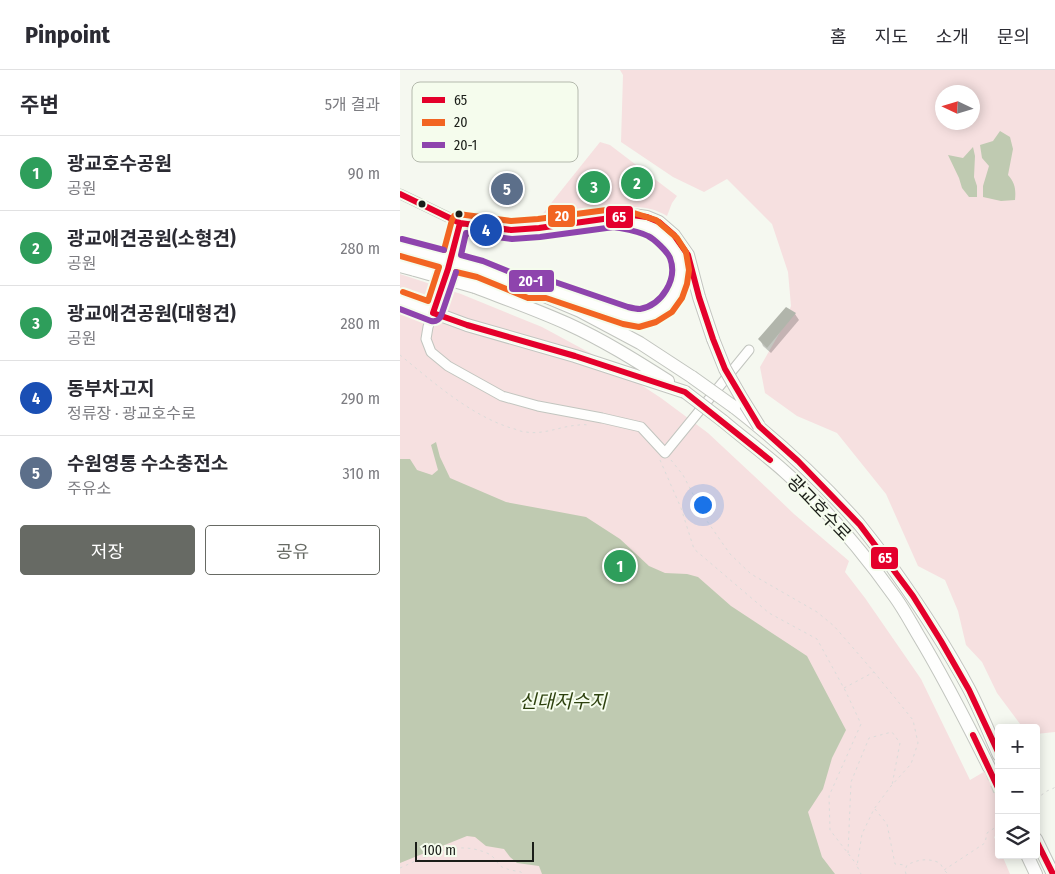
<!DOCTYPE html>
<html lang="ko">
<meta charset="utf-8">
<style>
:root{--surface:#fff;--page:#f7f7f7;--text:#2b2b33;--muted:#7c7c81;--line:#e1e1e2;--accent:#676a64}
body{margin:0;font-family:"Fira Sans Condensed","Noto Sans KR",sans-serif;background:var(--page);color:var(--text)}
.controls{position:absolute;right:15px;bottom:15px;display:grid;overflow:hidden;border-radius:5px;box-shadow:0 2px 12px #0003}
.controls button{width:45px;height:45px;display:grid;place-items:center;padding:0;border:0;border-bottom:1px solid var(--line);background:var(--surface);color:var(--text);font:25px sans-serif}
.compass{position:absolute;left:535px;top:15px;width:45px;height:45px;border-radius:50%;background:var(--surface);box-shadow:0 2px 12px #0003;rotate:274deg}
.scale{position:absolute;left:15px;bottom:12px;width:119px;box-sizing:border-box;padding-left:5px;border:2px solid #1b1e19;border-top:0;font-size:14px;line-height:18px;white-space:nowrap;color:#1b1e19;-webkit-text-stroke:4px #f5fced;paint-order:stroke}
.you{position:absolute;left:302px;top:434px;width:18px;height:18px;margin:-12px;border:4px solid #fff;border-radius:50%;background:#1a73e8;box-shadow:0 0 0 8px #1a73e833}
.badge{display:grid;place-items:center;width:32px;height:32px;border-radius:50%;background:var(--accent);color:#fff;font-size:16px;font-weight:700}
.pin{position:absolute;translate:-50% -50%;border:2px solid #fff;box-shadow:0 1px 5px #0006}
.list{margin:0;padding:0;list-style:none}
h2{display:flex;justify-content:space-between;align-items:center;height:65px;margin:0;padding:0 20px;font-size:21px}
h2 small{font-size:16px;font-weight:400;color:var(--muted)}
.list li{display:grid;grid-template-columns:32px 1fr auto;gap:15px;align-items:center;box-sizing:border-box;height:75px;padding:0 20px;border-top:1px solid var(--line)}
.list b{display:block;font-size:19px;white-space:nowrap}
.list p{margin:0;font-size:16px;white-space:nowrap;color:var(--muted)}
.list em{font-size:16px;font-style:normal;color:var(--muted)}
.actions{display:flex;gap:10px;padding:15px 20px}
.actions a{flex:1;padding:11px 0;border:1px solid var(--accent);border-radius:5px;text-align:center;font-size:18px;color:var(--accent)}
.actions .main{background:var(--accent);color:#fff}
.icon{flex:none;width:28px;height:28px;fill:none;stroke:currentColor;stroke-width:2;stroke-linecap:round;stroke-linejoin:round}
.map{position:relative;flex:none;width:655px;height:804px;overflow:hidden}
header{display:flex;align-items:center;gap:30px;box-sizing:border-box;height:70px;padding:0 25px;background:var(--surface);border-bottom:1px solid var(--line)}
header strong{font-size:24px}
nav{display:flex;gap:28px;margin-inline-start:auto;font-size:18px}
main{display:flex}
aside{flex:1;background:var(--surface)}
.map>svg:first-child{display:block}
.green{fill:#f6e0e0;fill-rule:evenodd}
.water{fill:#bfcab1}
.shadow{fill:#0003}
.building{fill:#b1b5ab}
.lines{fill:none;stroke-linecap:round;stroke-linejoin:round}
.secondary-tunnel{stroke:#d4d7d0;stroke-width:12;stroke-dasharray:12 6;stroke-linecap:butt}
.street-casing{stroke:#c2c5bf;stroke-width:11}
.secondary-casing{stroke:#c2c5bf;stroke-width:14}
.path{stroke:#dbdcda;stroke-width:1;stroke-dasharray:2.5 4;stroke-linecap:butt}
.street{stroke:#fefefd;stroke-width:9}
.secondary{stroke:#fefefd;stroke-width:12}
.secondary-bridge-casing{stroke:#c2c5bf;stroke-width:14;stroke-linecap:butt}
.secondary-bridge{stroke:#fefefd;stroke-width:12}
.bus-1-casing{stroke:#f5fced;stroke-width:10}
.bus-2-casing{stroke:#f5fced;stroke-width:10}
.bus-3-casing{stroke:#f5fced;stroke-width:10}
.bus-1{stroke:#e4002b;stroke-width:6}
.bus-2{stroke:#f26522;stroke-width:6}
.bus-3{stroke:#8e44ad;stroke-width:6}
.bus-dot{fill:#1b1e19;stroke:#f5fced;stroke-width:2}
.labels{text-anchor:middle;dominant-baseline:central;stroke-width:4;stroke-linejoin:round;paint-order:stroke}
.street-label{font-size:18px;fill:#1b1e19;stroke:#f5fced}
.water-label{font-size:19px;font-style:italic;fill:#2d410e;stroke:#f5fced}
.key{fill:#f5fced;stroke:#b4b9ad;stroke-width:1}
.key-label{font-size:14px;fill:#1b1e19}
.line-badge{stroke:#f5fced;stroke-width:2}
.badge-label{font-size:14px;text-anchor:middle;font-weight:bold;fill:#fff}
</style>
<header>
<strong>Pinpoint</strong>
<nav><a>홈</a><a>지도</a><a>소개</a><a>문의</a></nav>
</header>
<main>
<aside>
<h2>주변<small>5개 결과</small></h2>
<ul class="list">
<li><span class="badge" style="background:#2e9e5b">1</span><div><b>광교호수공원</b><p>공원</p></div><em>90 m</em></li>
<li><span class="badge" style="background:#2e9e5b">2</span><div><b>광교애견공원(소형견)</b><p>공원</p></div><em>280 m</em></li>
<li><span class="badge" style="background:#2e9e5b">3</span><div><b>광교애견공원(대형견)</b><p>공원</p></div><em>280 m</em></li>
<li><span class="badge" style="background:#1a4fb4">4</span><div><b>동부차고지</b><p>정류장 · 광교호수로</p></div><em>290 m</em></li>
<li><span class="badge" style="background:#5c6f8a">5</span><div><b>수원영통 수소충전소</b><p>주유소</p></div><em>310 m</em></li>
</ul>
<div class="actions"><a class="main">저장</a><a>공유</a></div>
</aside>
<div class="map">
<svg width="655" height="804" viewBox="0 0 655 804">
<rect width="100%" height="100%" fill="#f5f8f0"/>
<path class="green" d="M220,0h435v662l-19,2v-6h-13l-26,-35 -15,-31 -16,-17 -8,-34 -13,-31 -27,-14 -32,-72 -49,-61 -40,-17 -32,-23 -5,-26 23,-40 8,-21 -3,-34 -16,-48 -45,-45 -23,13 -31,-15 -52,-35 2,-67zM542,22h30v30h-30z
M200,72l10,3 67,51 -5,7 -5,13c-12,-7 -21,-9 -35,-9l-86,10h-6z
M0,204l61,20 81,33 61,33 58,38 47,35 61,57 25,24 55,47 -4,11 20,26 56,81 49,101 29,-17v70l-5,4 5,10v8h3l8,19h-610z"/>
<path class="water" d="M600,61l10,6 3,12 -5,26c7,8 8,14 7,25l-14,1 -18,-4v-11l6,-20 -7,-8 -2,-13 13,-4z
M573,77l2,9 -1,21 3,9v11h-8l-7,-9 -3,-10 -11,-23 15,3z
M36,372l4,15 10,21 56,24 80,15 34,22 29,27 16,7 22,1 11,3 33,29 76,50 39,74 -14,28 -9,31 -15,23 14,45 13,17h-293l-3,-8 -22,-3 -7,-6 -6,-8 -18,-3 -11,-9 -8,-1 -67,27v-404h10l7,11 15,5 6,-5 -7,-25z"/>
<path class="shadow" d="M386,238l9,6 4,6 -28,33 -8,-7 -3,-7z"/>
<path class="building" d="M386,237l10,6 -29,35 -9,-9z"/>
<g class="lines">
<path class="secondary-tunnel" d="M589,697l10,24"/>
<defs>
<path id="street" d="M0,124l60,29 -12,46 -20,58 -2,12 5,13 17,14 54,30 36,10 64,12 39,9 24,26 84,-103"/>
<path id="secondary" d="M60,153l32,5 19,2 28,-2 93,-13 15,2 12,5 15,13 14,20 11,42 14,42
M0,177l22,6
M0,196l15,4
M80,199l100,42 60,32 52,34
M75,217c31,12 62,23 93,37 35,16 67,36 100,57
M131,220l16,-1 79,27c4,1 8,2 12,2 23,-1 40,-22 42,-44 0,-6 0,-13 -2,-19 -8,-19 -31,-30 -50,-34
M0,230l67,25 108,31 110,36
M334,337c45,35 87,74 125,117 12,15 24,30 35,46 27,38 53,78 75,119 11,21 20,44 30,66
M323,351c20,17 42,33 62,51 41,36 78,80 110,125 8,11 15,24 22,36 26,43 49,88 72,134
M636,769l17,35
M627,785l9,19"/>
</defs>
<use href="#street" class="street-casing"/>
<use href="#secondary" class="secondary-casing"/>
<path class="path" d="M0,285c33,27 70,60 111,73 5,1 10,4 15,4 18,3 35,-6 53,-7 3,-1 7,0 11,0
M260,390l21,48 13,41 75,64 48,26 29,53 15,32 -32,72 1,34 27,35
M271,390l12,15 24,46 23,33 21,20 66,38 17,14 40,46 39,48 5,23 -7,21 -20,22 -17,23 -12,25 -5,32 4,8
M444,618l30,-16
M636,729l11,-8 7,-3 1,-1
M475,739l12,15 8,40 11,1
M448,783l3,-71 18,-44 23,-6 8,11 -8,42
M0,798c29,-13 57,-29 89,-14 6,3 8,10 13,13 6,3 14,4 19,5l2,2
M545,801l3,3
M506,804l-1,-4 2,-5c12,-6 21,-7 33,-2l4,7 41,-27 2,-10 12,-8"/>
<use href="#street" class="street"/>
<use href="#secondary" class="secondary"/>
<defs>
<path id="secondary-bridge" d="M22,183l58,16
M15,200l60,17
M313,269l12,30 16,28 18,29
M292,307l42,30
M285,322l38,29"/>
</defs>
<use href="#secondary-bridge" class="secondary-bridge-casing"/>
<use href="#secondary-bridge" class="secondary-bridge"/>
<defs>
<path id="bus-1" d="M0,124l60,29 51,7 28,-2 93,-13 15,2 12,5 15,13 14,20 11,42 14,42 12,30 34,57 39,35 62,64 53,71 28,45 28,49 30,64
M60,153l-12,46 -15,44 34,12 108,31 110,36 85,68
M573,665l26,55
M636,770l17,34"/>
<path id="bus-2" d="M44,180l8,-30 2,-4 4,-2 53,7 27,-2 76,-10 20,4 22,7 21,18 9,14 3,18 -2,14 -5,14 -10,14 -16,10 -17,5 -16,-3 -77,-26h-18l-51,-21 -21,-5
M0,186l39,11 -11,34 -25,-9"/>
<path id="bus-3" d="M214,157c10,2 25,4 34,9 6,3 19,15 22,22 8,21 -8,47 -30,51 -4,0 -8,-1 -12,-2l-79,-27 -17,1 -49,-20 -22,-6 5,-22 46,6 28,-2z
M2,169l42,11
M0,239l31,12c5,1 8,-1 10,-5l15,-44"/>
</defs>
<use href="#bus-1" class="bus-1-casing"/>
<use href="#bus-2" class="bus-2-casing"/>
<use href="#bus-3" class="bus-3-casing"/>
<use href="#bus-1" class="bus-1"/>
<use href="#bus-2" class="bus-2"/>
<use href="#bus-3" class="bus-3"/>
</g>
<g class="bus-dot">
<circle cx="22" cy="134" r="4.5"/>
<circle cx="59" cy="144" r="4.5"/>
</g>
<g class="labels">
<g class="street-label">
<text transform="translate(419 438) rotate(46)">광교호수로</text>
</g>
<g class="water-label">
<text x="163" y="631">신대저수지</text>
</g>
</g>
<rect x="12" y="12" width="166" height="80" rx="8" class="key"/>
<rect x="22" y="27" width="23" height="6" fill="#e4002b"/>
<rect x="22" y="49" width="23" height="7" fill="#f26522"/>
<rect x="22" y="72" width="23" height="6" fill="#8e44ad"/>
<g class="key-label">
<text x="54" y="35">65</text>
<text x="54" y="57">20</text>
<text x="54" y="80">20-1</text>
</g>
<g class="line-badge">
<rect x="147" y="134" width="29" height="24" rx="5" fill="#f26522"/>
<rect x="205" y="135" width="29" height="24" rx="5" fill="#e4002b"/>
<rect x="108" y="199" width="47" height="24" rx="5" fill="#8e44ad"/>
<rect x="470" y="476" width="29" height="24" rx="5" fill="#e4002b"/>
</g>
<g class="badge-label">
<text x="162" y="151">20</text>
<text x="219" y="152">65</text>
<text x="131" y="216">20-1</text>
<text x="485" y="493">65</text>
</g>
</svg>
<div class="controls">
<button>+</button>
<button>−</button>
<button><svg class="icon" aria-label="layers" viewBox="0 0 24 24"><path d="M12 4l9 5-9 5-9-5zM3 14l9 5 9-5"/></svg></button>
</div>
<svg class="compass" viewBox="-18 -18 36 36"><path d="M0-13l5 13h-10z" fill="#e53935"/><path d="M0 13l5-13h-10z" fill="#7c7c81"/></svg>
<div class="scale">100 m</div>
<div class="you"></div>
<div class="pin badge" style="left:220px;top:496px;background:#2e9e5b">1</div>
<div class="pin badge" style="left:237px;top:113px;background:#2e9e5b">2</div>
<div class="pin badge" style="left:194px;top:117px;background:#2e9e5b">3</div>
<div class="pin badge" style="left:86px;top:160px;background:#1a4fb4">4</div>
<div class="pin badge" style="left:107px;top:119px;background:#5c6f8a">5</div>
</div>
</main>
